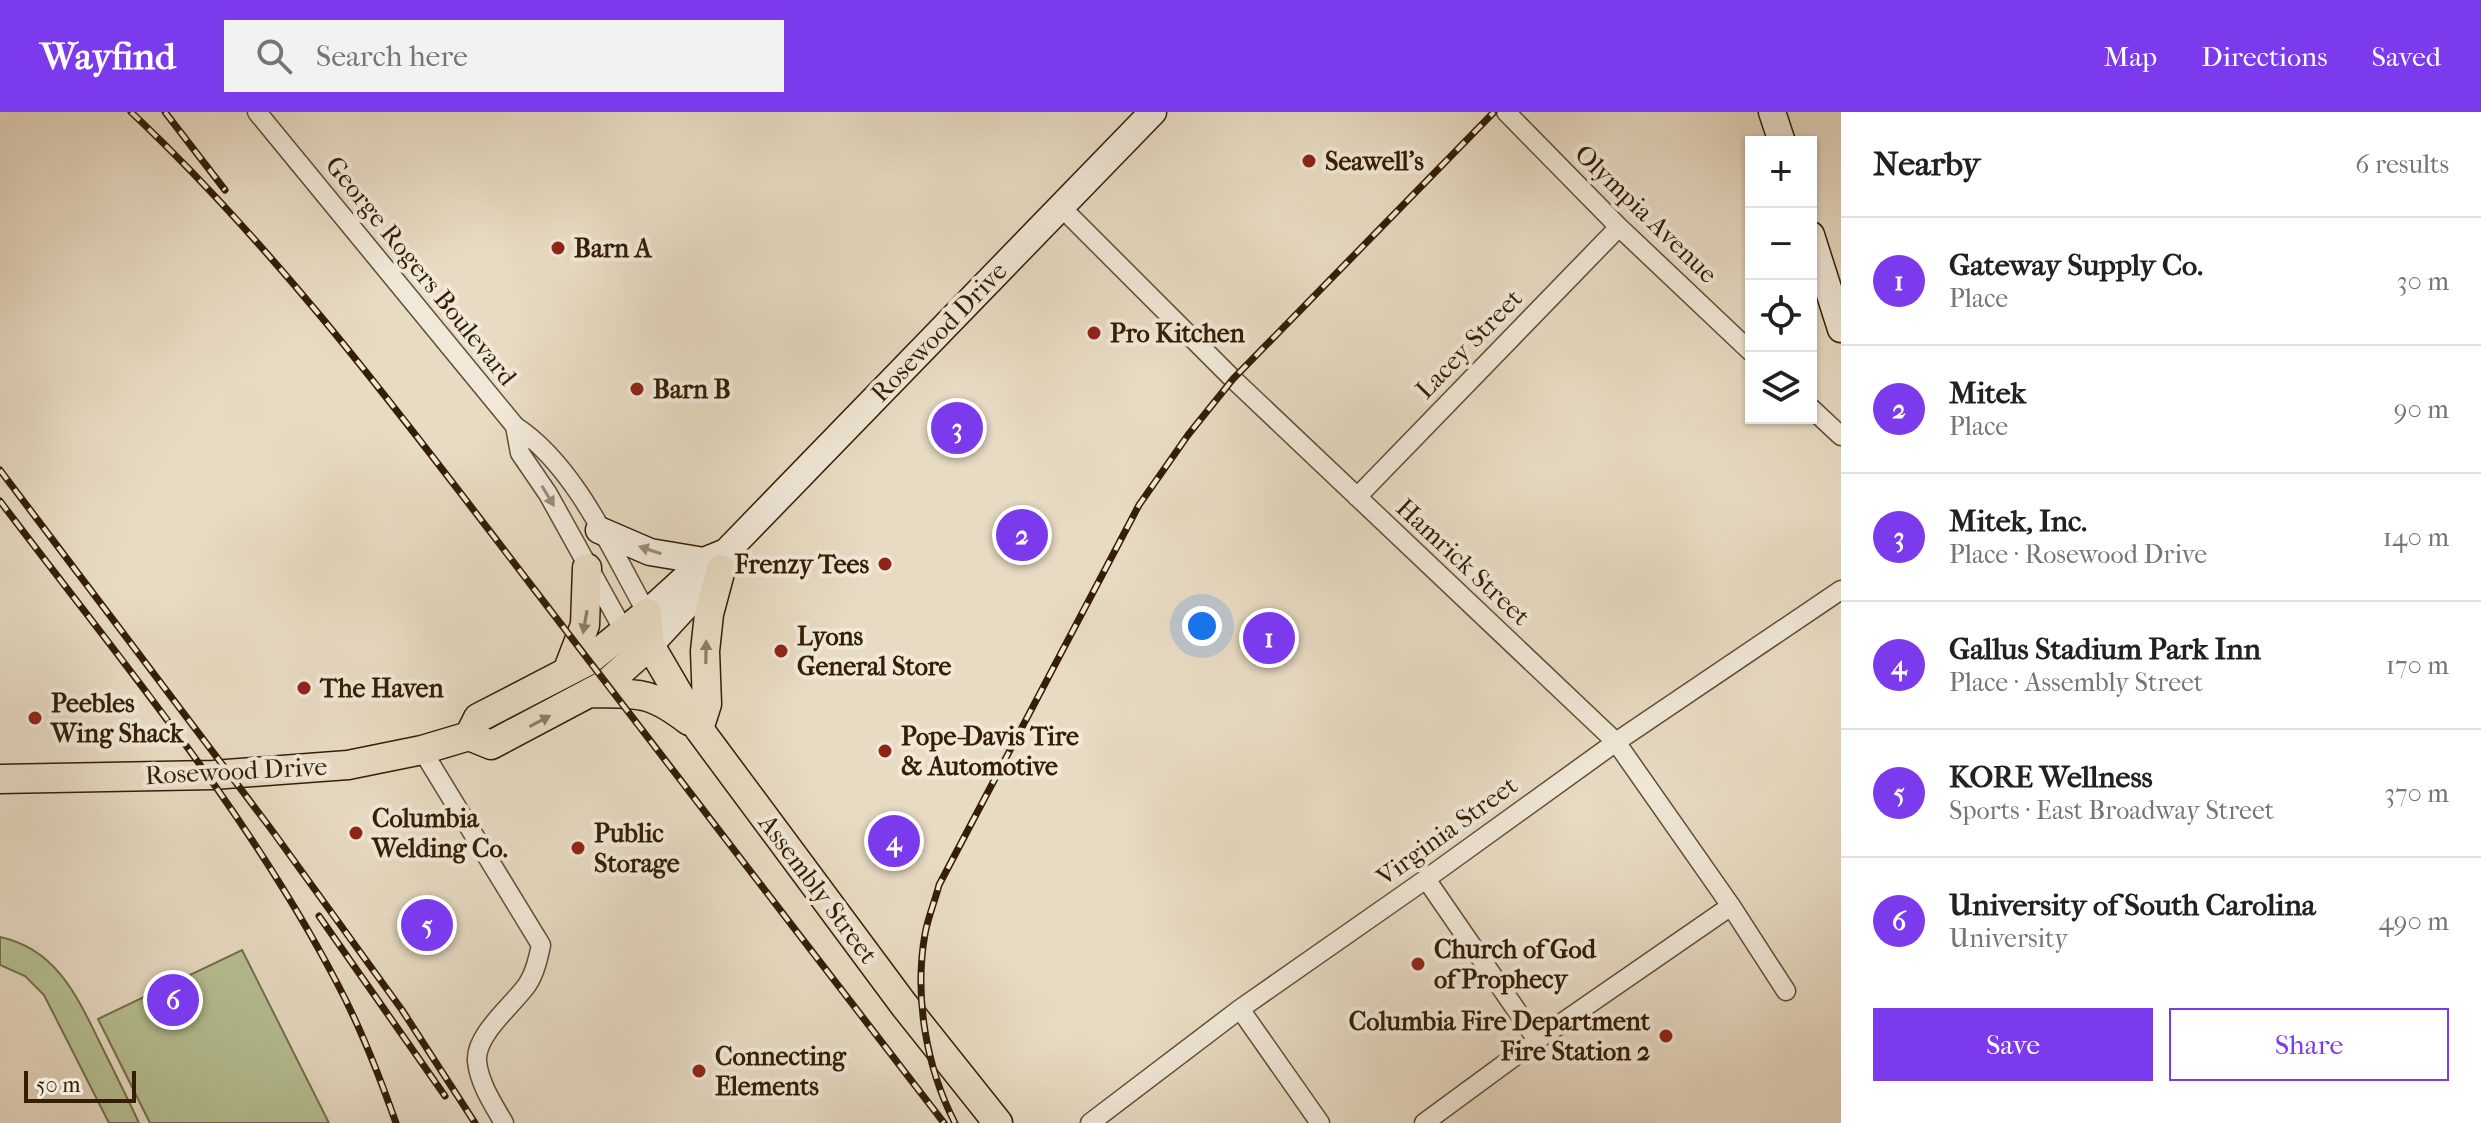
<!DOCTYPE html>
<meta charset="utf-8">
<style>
:root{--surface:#fff;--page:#f2f2f2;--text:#202124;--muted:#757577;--line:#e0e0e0;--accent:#7c3aed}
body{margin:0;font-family:"IM FELL French Canon",serif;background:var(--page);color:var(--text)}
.controls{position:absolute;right:24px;top:24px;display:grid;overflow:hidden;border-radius:0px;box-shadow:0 2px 6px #0004}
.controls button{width:72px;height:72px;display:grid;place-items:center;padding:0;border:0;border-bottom:2px solid var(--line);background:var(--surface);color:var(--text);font:40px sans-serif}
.scale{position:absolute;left:24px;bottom:20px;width:112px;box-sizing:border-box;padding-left:8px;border:4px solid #341e04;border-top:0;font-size:22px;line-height:28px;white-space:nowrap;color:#341e04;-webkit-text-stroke:6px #f0e8d8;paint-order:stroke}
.you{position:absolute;left:1202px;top:514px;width:28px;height:28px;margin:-20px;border:6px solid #fff;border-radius:50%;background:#1a73e8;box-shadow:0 0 0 12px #1a73e833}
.badge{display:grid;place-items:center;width:52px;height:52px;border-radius:50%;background:var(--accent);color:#fff;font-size:26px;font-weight:700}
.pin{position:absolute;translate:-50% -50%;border:4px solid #fff;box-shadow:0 2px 8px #0006}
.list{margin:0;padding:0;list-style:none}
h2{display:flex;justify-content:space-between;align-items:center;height:104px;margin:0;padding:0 32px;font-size:34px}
h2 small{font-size:26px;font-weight:400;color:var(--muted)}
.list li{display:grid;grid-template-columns:52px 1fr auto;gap:24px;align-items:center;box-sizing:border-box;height:128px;padding:0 32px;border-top:2px solid var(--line)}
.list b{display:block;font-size:30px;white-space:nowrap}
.list p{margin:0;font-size:26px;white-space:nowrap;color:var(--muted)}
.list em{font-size:26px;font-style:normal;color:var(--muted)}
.actions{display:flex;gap:16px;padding:24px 32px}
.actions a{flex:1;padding:18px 0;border:2px solid var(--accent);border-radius:0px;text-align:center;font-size:28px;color:var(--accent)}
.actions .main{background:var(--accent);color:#fff}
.icon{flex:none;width:44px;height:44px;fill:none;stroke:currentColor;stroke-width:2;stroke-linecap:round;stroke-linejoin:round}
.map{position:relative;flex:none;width:1841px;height:1011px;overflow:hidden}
header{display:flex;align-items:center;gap:48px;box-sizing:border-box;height:112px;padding:0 40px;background:var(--accent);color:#fff}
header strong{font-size:38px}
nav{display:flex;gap:44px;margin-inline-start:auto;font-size:28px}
.search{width:560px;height:72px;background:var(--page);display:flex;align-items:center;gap:20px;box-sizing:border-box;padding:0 28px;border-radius:0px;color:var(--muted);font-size:30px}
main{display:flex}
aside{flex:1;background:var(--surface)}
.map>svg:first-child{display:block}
.green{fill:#b6c093;stroke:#756f4c;stroke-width:2}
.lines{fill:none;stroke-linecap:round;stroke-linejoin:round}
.minor-casing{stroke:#614d34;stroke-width:21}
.secondary-casing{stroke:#341e04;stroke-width:29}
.primary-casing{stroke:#341e04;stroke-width:31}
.minor{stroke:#f0e8d8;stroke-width:18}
.secondary{stroke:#f0e8d8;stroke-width:26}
.primary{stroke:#e8dbc3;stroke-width:28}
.rail-casing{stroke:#341e04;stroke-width:7}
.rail{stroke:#f0e8d8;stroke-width:4;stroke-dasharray:12;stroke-linecap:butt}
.oneway{fill:#9b8d79}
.oneway2{fill:#8e7c64}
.poi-dot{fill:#8f2418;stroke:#f0e8d8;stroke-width:3}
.labels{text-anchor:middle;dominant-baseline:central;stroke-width:8;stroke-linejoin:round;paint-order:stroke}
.poi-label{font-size:26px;font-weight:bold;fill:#341e04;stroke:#f0e8d8;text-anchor:start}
.street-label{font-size:26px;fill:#341e04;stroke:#f0e8d8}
</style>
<header>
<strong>Wayfind</strong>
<div class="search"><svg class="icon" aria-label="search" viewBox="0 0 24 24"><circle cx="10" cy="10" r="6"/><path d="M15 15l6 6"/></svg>Search here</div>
<nav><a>Map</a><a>Directions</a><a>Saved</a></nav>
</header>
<main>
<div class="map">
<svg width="1841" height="1011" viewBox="0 0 1841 1011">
<rect width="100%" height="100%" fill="#e8dbc3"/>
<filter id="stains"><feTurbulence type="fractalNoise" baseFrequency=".0025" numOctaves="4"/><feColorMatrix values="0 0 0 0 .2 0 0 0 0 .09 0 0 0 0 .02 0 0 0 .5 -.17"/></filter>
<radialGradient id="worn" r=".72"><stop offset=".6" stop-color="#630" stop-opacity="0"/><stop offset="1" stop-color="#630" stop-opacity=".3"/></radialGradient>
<path class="green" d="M0,825c57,12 78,61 101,108 13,26 26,52 38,78h-30l-65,-128 -19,-19 -25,-11z
M242,838l87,173h-179l-52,-104z"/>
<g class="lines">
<defs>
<path id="minor" d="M257,0l258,314c60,39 97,125 132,187
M1506,0l113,115 132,125
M1061,95l172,172 383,363 115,164 55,85
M1811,296l30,28
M515,314l5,27 28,41 76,137
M1357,385l262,-270
M422,638l119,195c-3,14 -6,28 -14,40 -15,21 -52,50 -50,76 2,22 16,43 27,62
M1426,767l111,161
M1240,897l80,114
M1090,1011l150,-114 186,-130 190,-137 225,-152
M1424,1011l113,-83 194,-134"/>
<path id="secondary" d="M1772,0l10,30
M1811,123l30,94
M599,418l51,22 54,9
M647,501l57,-52 22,-9 427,-440
M650,533l72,-78"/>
<path id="primary" d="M647,501l3,32 49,84 205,276 94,118
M567,560l18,-47 2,-57
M591,581c47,1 58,-3 98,28
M699,617l8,-25 -2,-53 4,-37 12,-45
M469,624l9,-18 110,-57 59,-48
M0,667l213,-4 135,-10 74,-15 47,-14 22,9 115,-61 44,-39"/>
</defs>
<use href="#minor" class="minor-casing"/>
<use href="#secondary" class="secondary-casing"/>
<use href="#primary" class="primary-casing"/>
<use href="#minor" class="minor"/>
<use href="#secondary" class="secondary"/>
<use href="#primary" class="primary"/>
<defs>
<path id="rail" d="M131,0c151,142 274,309 400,473 137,179 275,359 413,538
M165,0l60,78
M0,358l271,359 131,181 73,113
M0,389c117,155 247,309 337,482 24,45 42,92 59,140
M319,804l126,180
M955,1011c-29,-56 -41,-127 -30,-189 3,-17 10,-33 14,-49l200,-380 49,-70 45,-56 261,-267"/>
</defs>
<use href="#rail" class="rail-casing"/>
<use href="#rail" class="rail"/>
</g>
<defs><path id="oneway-solid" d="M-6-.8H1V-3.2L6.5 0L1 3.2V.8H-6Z" transform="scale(2)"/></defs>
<g class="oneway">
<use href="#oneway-solid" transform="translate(548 384) rotate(59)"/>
<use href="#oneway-solid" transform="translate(650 438) rotate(-162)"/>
</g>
<g class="oneway2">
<use href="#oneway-solid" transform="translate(585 510) rotate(100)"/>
<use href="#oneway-solid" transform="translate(706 540) rotate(-89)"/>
<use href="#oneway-solid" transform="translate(540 609) rotate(-28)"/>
</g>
<g class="poi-dot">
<circle cx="1309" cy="49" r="8"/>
<circle cx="558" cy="136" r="8"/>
<circle cx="1094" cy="221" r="8"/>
<circle cx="637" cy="277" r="8"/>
<circle cx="885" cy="452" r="8"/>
<circle cx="781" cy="539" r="8"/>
<circle cx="304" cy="576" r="8"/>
<circle cx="35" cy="606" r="8"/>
<circle cx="885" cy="639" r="8"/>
<circle cx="356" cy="721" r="8"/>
<circle cx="578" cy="736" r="8"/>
<circle cx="1418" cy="852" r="8"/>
<circle cx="1666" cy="924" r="8"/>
<circle cx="699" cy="959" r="8"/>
</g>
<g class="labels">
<g class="poi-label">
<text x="1325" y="49">Seawell's</text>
<text x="574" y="136">Barn A</text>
<text x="1110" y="221">Pro Kitchen</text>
<text x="653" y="277">Barn B</text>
<text x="869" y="452" text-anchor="end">Frenzy Tees</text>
<text x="797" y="524">Lyons<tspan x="797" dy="30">General Store</tspan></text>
<text x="320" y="576">The Haven</text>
<text x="51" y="591">Peebles<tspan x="51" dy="30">Wing Shack</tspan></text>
<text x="901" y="624">Pope-Davis Tire<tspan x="901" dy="30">&amp; Automotive</tspan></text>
<text x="372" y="706">Columbia<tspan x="372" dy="30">Welding Co.</tspan></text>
<text x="594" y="721">Public<tspan x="594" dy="30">Storage</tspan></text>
<text x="1434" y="837">Church of God<tspan x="1434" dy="30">of Prophecy</tspan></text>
<text x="1650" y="909" text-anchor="end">Columbia Fire Department<tspan x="1650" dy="30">Fire Station 2</tspan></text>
<text x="715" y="944">Connecting<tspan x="715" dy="30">Elements</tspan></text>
</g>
<g class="street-label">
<text transform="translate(1646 102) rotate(44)">Olympia Avenue</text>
<text transform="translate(421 159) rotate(51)">George Rogers Boulevard</text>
<text transform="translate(939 220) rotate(-46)">Rosewood Drive</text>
<text transform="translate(1469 232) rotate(-46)">Lacey Street</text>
<text transform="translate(1463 450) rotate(43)">Hamrick Street</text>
<text transform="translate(236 659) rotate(-3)">Rosewood Drive</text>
<text transform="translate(1447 719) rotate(-36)">Virginia Street</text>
<text transform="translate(818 777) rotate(53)">Assembly Street</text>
</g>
</g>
<rect width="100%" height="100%" filter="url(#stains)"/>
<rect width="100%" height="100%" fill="url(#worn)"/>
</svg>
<div class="controls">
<button>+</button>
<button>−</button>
<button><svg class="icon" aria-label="locate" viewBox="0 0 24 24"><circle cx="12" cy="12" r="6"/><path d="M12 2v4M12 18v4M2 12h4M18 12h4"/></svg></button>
<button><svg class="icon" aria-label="layers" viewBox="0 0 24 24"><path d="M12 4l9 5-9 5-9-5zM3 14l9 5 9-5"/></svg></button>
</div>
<div class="scale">50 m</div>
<div class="you"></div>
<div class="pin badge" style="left:1269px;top:526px">1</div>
<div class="pin badge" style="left:1022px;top:423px">2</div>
<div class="pin badge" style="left:957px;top:316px">3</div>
<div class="pin badge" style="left:894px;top:729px">4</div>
<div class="pin badge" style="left:427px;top:813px">5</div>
<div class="pin badge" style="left:173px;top:888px">6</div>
</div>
<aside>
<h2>Nearby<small>6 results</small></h2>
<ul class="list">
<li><span class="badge">1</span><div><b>Gateway Supply Co.</b><p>Place</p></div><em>30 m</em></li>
<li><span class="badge">2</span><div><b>Mitek</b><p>Place</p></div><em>90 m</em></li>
<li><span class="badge">3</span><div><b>Mitek, Inc.</b><p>Place · Rosewood Drive</p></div><em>140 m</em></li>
<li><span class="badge">4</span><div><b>Gallus Stadium Park Inn</b><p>Place · Assembly Street</p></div><em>170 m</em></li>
<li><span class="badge">5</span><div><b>KORE Wellness</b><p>Sports · East Broadway Street</p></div><em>370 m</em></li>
<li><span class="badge">6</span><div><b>University of South Carolina</b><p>University</p></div><em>490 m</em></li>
</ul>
<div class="actions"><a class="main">Save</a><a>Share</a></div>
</aside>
</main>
